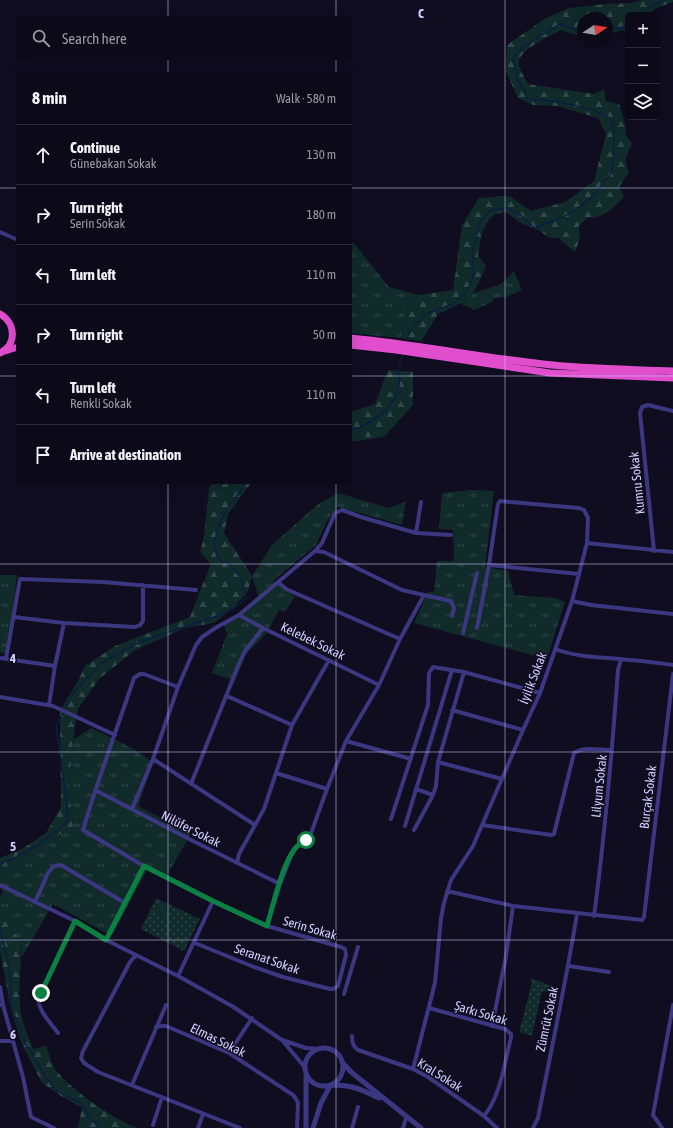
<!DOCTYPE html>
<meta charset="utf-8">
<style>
:root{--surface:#0c0a19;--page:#1a1826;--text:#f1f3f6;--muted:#9a9aa2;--line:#2c2b38}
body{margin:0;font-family:"Asap Condensed",sans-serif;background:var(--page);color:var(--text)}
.controls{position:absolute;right:12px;top:12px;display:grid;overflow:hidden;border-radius:6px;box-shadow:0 4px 16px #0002}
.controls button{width:36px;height:36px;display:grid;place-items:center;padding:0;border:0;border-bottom:1px solid var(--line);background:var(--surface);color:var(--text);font:20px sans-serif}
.compass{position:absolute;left:577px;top:12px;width:36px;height:36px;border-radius:50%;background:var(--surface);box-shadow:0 4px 16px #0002;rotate:78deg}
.stop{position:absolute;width:12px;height:12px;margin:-9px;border:3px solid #0b8043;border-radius:50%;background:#fff}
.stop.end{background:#0b8043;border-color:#fff;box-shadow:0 1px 4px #0008}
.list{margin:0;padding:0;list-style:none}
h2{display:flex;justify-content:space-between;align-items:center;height:52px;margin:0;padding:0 16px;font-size:17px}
h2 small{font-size:13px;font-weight:400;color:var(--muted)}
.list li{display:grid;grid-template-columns:26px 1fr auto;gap:12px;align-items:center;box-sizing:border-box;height:60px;padding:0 16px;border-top:1px solid var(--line)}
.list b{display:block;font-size:15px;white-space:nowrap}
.list p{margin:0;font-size:13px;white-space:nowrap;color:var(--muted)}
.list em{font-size:13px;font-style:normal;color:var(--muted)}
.icon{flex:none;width:22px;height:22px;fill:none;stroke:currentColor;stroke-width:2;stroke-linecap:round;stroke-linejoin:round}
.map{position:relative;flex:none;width:673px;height:1128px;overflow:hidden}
.search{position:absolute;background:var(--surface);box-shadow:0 4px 16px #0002;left:16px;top:16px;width:336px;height:44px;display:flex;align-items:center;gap:10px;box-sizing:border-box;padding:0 14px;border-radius:6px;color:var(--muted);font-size:15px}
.panel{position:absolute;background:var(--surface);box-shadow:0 4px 16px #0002;left:16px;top:72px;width:336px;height:412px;border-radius:6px}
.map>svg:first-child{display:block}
.grass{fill:url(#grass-tufts)}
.forest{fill:url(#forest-firs)}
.park{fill:url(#park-dots)}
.garden{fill:#102b2a}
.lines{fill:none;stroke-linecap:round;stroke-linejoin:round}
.stream{stroke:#0a1e42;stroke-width:1.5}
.minor{stroke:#3b3781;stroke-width:4}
.tertiary{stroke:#3b3781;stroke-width:5}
.trunk{stroke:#e04ece;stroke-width:7}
.route{stroke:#0b8043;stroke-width:5}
.grid{fill:none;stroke:#d3cdff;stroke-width:1;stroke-opacity:0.55}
.labels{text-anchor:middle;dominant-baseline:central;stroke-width:3;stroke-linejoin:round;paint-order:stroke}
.street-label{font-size:13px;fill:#d3cdff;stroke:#100d21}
.grid-label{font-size:13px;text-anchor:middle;font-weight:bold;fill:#d3cdff;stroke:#100d21;stroke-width:3;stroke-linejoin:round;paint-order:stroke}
</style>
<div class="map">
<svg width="673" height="1128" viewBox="0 0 673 1128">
<defs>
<pattern id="grass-tufts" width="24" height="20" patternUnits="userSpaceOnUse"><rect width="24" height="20" fill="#102b2a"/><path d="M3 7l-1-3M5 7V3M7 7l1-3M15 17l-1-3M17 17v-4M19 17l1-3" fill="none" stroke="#32494a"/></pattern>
<pattern id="forest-firs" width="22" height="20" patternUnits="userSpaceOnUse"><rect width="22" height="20" fill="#102b2a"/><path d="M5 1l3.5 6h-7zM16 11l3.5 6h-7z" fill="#32494a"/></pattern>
<pattern id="park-dots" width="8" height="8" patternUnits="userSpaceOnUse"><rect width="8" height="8" fill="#102b2a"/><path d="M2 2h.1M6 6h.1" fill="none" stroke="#32494a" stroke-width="1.8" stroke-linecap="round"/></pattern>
</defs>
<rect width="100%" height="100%" fill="#100d21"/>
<path class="grass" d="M353,242l36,45 29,8 -9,9 -8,34 -51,-5v-87z
M514,271l8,19 -16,7 -12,1 -2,4 -18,8 -13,-7 13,-10 27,-9z
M472,490l22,1 -9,76 23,4 6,24 41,3 10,4 -18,57 -133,-36 14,-31h6l3,-31h17l-1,-31 -14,-1 3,-36z
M338,493l51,15 17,-7 -4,24 -64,-18 -11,14 -11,24 -43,36 22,16 -10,15 -6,-2 -13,24 -20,20 -11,27 -23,-8 15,-39 -3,-9 35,-28 -7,-21 20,-31 45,-40z
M0,575h17l-10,79 -7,-2z
M91,728c21,10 45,20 62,35l-15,43 53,28 -25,43 -17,-11 -36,68 -9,-2 -51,-28 -31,53 -1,-18 -9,-8 1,-9 -13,-6v-19l3,-5 -3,-4v-20l36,-19 37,-23 -4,-38 4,-48z"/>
<path class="forest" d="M642,0h31v2l-19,7 -6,6h-20v14l-21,5v-16h-24v19l-22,-7c-11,6 -40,19 -42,31 -1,8 6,17 9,23l66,10 10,-5 2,12 13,3 6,19 1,12 6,9c-6,13 -9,14 -3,28l-10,15 5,10c-11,11 -21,22 -37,21l-8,8 1,13 -5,13 -17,-14h-8l-12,-8 -19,-8 -13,-10c-4,1 -9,1 -12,3 -12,9 -14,28 -16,41l8,10 -12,27 -13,10 -23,11 -17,27 -20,-3 8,-34 9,-9 35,-5 9,-65 17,-27 30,-2 22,15 34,-9 29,-21 12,-47 -8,-16 -41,-12 -24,-1 -15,-7 -12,-26 1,-27 39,-27 23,-10 36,-4 26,-1z
M388,370l25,2v33l-29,32 -34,5v-30l25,-8z
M214,482h38l-24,32 -4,19 28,43 -4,15 -15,17 -19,15 -29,5 -50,22 -36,29 -21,30 -5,31 -4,48 4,38 -37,23 -36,19v-10l22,-9 24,-16 15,-26 -1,-96 19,-32 6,-13 30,-20 75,-29 12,-31 9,-22 -11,-12 4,-15 5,-49z
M0,916l13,6 -1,9 9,8c1,23 -3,45 -1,68 1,14 8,29 13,42l13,-3c3,7 5,17 9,23 15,20 59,51 83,59h-60l4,-20 -24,-14 -16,-11 -21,-41 -11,-37 -10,-55z"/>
<path class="park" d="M156,898l44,21 -16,32 -43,-22z
M531,978l28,11 -2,4 -15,-2 -10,45 -13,-4 12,-46z"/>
<path class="garden" d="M160,905l10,6 -4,8 -11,-5z"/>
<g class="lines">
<path class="stream" d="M640,15l11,-9 14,-6
M607,29l14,-1 7,-4
M406,342l3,-9 16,-19 28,-10 14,-13 7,-17 -2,-20 8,-32 11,-12 16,-2 15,8 12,12c28,-9 53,-20 70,-46 2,-3 6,-6 7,-10 4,-10 3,-37 2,-49 -2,-3 -5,-7 -9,-8 -20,-10 -54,-15 -76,-16l-11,-22 -4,-20 14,-13 33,-20 23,9
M350,431c20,-7 47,-23 49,-47 1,-5 0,-11 0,-16 0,-5 3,-10 4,-15
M0,864c25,-10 49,-24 68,-44l-3,-32 -9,-62 17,-33 29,-30 34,-19 24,-9 60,-20 17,-9 9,-8 -5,-20 -12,-14 -11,-5 -4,-16 7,-23 9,-15 17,-23
M0,928l7,28 4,29v21l14,36 18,31 12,17 26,13 10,16 9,9"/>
<path class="minor" d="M0,232l18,8
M416,533l5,-31
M587,543l86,9
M315,551l7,-8 13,-30 7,-3 19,7 55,16 35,2
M654,551l-14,-138 2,-6 6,-2 25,6
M489,565l90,9
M279,583l7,6 114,50
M424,595l27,6 3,7 -2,8
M572,601l19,4 82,9
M239,615l24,13 116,57
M14,617l50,6 71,4 5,-2 3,-4v-36
M463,633l14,-60
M555,649c24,9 49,8 74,11 15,1 29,3 44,5
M0,658l55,8
M6,659l14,-80 83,3 93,8
M178,687l-34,-13h-4l-6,4c-17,51 -36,101 -51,152l61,36 69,35 54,25 74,21 4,2 1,6 -8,31 -5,3h-3l-47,-12 -29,-10 -59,-24
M227,696l65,29
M0,697l53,9 62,29
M49,705l6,-39 9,-43
M452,710l71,20
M346,741l65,18
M153,759l102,66
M438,762l64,17
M276,773l51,16
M191,784l47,-118 7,-15 18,-23
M416,789l17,6 3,-9 2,-24 26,-90
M95,790l96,50 89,44
M132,809l21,-50 25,-72 18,-42 6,-8 15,-10 22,-12 76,-64 9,1 78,38 22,5 -24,44 -21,46 -33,56 -19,48 -17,47 -13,10 -4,5 -13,33 -13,42
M391,819l37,-114 1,-32 4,-6 31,5 76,21
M482,825l69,10 3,-1 20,-81c10,-7 26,-3 38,-3
M405,826l47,-156
M414,830l19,-35
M237,863l2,-9 25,-45 28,-84 37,-65
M0,885l75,36 31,19 72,36 54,30 50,34 24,8 14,1
M447,891l66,15 129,14 2,-3 29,-243
M35,902l13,-29 6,-7 7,-1 64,38
M594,916c11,-82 18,-164 24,-246l3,-11
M106,940l38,-74
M136,955l-6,7 -47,89 -2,7 3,5 14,9 142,56
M569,966l40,6
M178,976l35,-75
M0,987l3,18h-3
M344,994l14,-47
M429,1008l76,21 6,5v4c-7,26 -10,57 -27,78
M492,1026l14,-70 7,-50
M156,1027l5,-1h5l63,27 64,42 3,4 2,4 -1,25
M58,1033c-7,-10 -18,-20 -20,-33l37,-79
M352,1036c0,7 1,10 6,14l55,19 15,8 56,39 13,12
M282,1040l21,25 2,5
M0,1041h13l-10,-36
M13,1041l10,36 8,40 23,11
M229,1053l23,-35
M413,1069l22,-86 6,-65 3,-15 7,-23 22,-34 50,-116 17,-37 32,-92 7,-27 8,-31 1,-25 -4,-8 -5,-2 -79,-7 -2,3 -9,61 -12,63
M132,1085l34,-80
M153,1125l9,-28
M198,1128l5,-14
M352,1128l6,-21
M403,1128l3,-10
M533,1128l5,-10c13,-68 28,-136 39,-204
M662,1128l-9,-13 20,-110"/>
<path class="tertiary" d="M305 1067a19 19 0 1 1 38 0a19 19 0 1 1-38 0Z
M342,1062l9,10 70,56
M332,1085c21,0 28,4 47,13
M306,1128v-51
M313,1128l8,-25 9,-17"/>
<path class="trunk" d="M0,314c16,9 17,31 0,39
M350,338c65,6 128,19 193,26 43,5 86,5 130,7
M350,345l46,5 154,23 123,5
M5,351l13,-4"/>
</g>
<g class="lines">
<path class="route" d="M41,993l34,-72 31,19 38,-74 69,35 54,25c6,-21 15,-60 27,-76 3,-5 8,-7 12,-10"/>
</g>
<path class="grid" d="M168,0v18M336,0v18M505,0v1128M168,58v16M336,58v16M0,188h18M350,188h323M0,376h18M350,376h323M168,482v646M336,482v646M0,564h673M0,752h673M0,940h673"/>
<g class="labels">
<g class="street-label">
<text transform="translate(637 483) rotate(-96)">Kumru Sokak</text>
<text transform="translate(313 641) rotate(26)">Kelebek Sokak</text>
<text transform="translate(533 678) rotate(-69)">İyilik Sokak</text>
<text transform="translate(599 786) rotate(-84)">Lilyum Sokak</text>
<text transform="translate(648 797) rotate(-83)">Burçak Sokak</text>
<text transform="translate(191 829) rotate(27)">Nilüfer Sokak</text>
<text transform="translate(310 928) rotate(16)">Serin Sokak</text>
<text transform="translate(267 959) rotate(19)">Seranat Sokak</text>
<text transform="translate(481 1013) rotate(17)">Şarkı Sokak</text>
<text transform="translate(547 1019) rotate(-78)">Zümrüt Sokak</text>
<text transform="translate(218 1040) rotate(26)">Elmas Sokak</text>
<text transform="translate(440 1075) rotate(32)">Kral Sokak</text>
</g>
</g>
<g class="grid-label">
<text x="421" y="18">C</text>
<text x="13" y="663">4</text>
<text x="13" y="851">5</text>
<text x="13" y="1039">6</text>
</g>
</svg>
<div class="controls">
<button>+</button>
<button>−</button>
<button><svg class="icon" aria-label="layers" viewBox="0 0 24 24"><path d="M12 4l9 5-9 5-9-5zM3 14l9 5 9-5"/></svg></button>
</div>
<svg class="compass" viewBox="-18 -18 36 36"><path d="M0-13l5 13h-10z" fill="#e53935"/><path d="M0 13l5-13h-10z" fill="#9a9aa2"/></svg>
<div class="stop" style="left:306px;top:840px"></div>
<div class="stop end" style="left:41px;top:993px"></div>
<div class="search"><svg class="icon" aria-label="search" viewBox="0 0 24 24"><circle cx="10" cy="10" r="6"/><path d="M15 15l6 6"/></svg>Search here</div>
<section class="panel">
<h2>8 min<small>Walk · 580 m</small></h2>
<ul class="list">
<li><svg class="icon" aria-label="ahead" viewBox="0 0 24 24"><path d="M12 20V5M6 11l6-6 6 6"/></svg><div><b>Continue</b><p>Günebakan Sokak</p></div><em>130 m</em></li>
<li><svg class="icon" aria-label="right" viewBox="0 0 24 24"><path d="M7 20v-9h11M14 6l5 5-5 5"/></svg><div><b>Turn right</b><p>Serin Sokak</p></div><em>180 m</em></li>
<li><svg class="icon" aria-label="left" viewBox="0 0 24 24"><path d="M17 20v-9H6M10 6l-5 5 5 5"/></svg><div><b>Turn left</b></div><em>110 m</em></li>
<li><svg class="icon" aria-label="right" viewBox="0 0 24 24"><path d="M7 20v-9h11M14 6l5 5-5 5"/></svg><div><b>Turn right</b></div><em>50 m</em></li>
<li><svg class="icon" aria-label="left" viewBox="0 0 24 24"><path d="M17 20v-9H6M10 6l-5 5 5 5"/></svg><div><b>Turn left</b><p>Renkli Sokak</p></div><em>110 m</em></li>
<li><svg class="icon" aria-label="arrive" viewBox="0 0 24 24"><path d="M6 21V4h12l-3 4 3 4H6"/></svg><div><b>Arrive at destination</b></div></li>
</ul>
</section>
</div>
